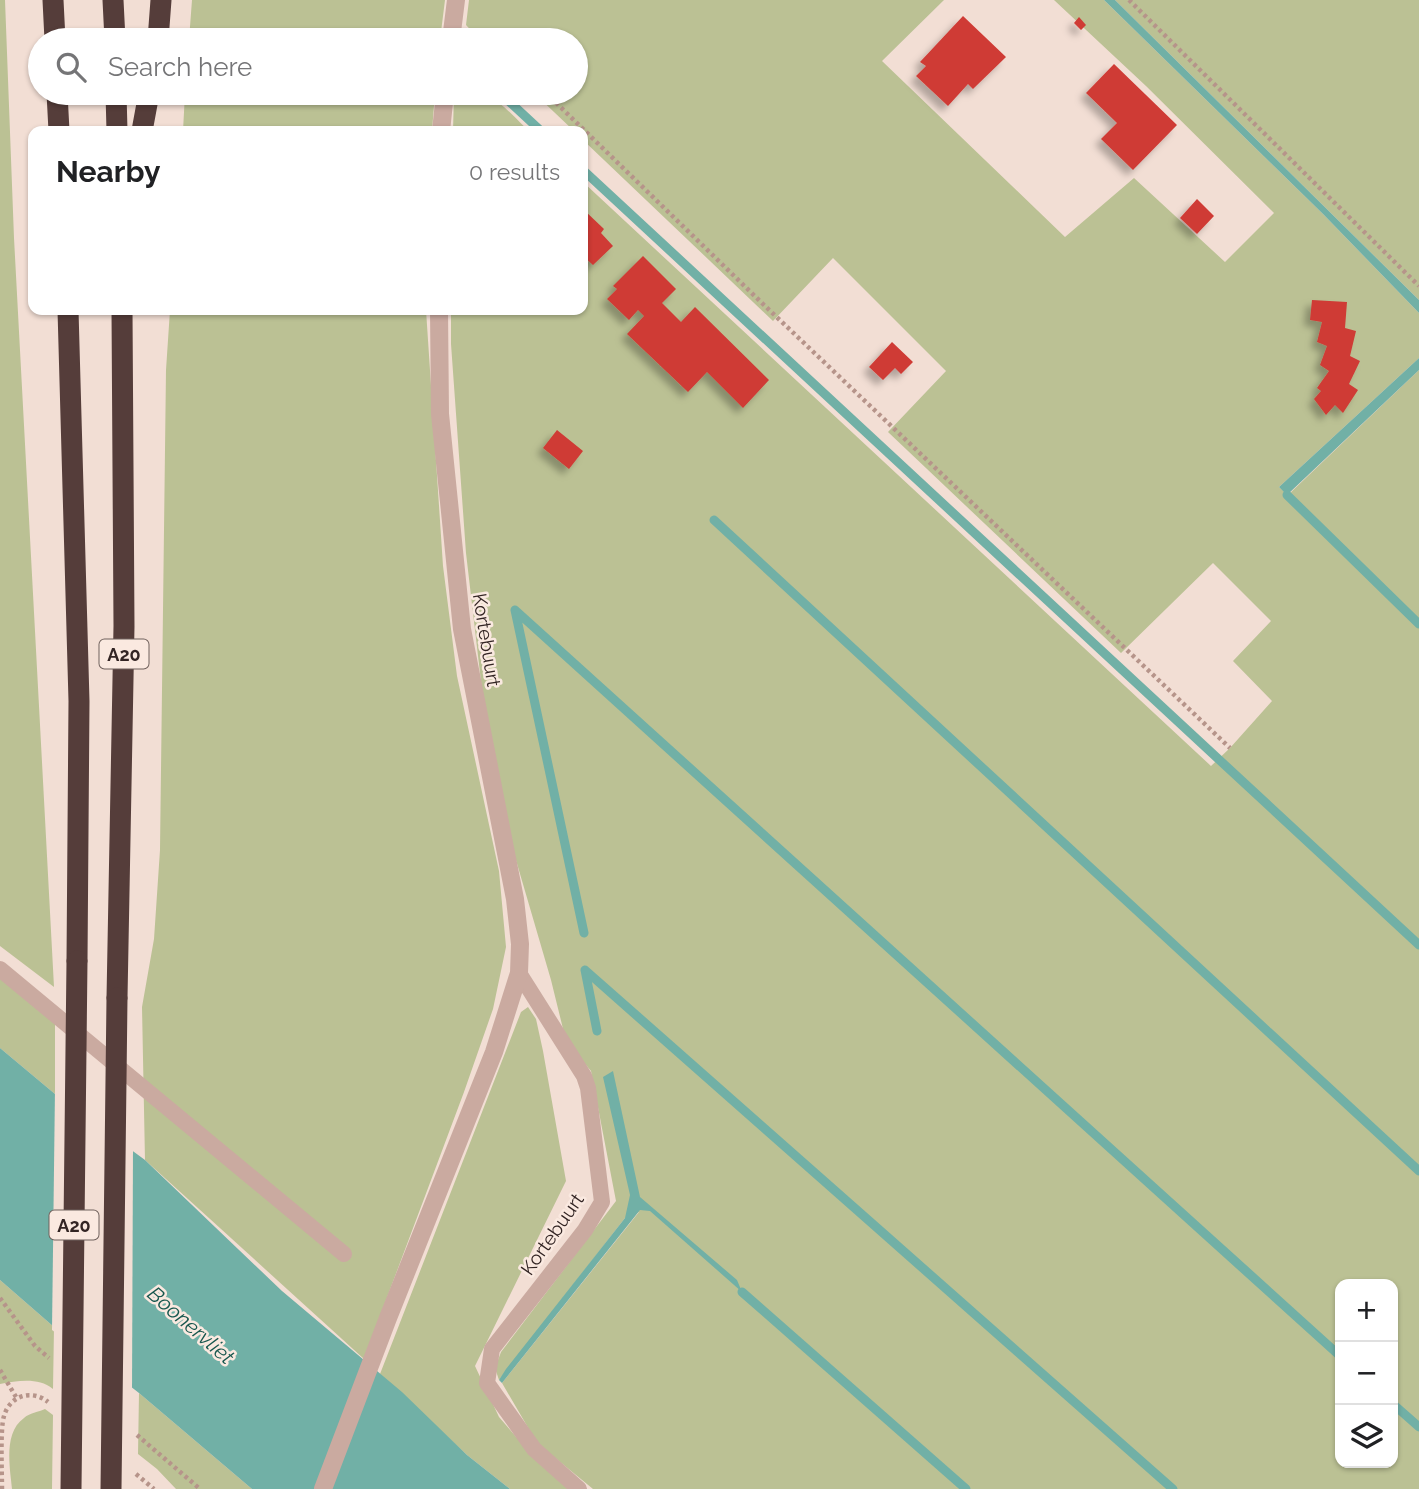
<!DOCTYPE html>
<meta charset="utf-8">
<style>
:root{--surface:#fff;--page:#f6f6f6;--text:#202124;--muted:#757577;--line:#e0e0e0}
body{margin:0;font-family:Raleway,sans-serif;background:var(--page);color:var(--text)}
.controls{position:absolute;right:21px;bottom:21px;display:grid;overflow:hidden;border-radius:14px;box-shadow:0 2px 5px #0004}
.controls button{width:63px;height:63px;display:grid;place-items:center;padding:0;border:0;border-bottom:2px solid var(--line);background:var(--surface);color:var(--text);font:35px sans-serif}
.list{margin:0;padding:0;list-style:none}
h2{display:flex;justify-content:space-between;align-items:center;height:91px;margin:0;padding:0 28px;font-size:30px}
h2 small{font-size:23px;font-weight:400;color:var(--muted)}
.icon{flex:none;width:38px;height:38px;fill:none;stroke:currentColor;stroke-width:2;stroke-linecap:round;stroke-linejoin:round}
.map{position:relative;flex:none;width:1419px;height:1489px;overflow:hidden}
.search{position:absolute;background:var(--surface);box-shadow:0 2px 5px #0004;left:28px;top:28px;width:560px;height:77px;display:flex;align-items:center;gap:18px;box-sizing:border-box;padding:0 24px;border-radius:38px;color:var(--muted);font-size:26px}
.panel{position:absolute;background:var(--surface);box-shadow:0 2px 5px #0004;left:28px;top:126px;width:560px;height:189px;border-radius:14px}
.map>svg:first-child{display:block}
.green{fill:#bbc194;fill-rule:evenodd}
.water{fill:#71b0a6}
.pier{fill:#f2ded4}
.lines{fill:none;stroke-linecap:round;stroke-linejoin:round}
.stream{stroke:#71b0a6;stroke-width:9}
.building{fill:#cf3b35;filter:url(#shadow)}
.path{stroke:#b6948a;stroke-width:4.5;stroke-dasharray:3.5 3.5;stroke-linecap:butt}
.service{stroke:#caaaa0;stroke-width:16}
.minor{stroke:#caaaa0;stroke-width:18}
.motorway{stroke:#553d3a;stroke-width:21}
.motorway-bridge{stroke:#553d3a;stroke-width:21}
.labels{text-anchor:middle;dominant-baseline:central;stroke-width:5;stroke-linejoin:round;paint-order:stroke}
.shield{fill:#fae9e0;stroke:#6f605c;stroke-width:2}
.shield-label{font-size:18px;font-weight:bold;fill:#332524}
.street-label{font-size:19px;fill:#332524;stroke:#fae9e0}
.water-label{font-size:21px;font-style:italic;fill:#17574e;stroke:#fae9e0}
</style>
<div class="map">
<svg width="1419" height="1489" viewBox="0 0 1419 1489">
<defs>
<filter id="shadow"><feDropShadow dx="-6" dy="6" stdDeviation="3.5" flood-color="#0004"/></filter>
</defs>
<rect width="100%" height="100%" fill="#f2ded4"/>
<path class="green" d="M0,0h5l9,238 40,749 -54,-41z
M192,0h253l-5,40h-251z
M469,0h475l-62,61 183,176 69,-59 91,84 49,-49 -128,-127 -92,-86h50l219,214 96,99v45l-140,129 9,8 131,-125v1119h-826l-56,-46 -35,-60 137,-171 -14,6 -126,162 -4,-12 6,-16 115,-151 -25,-130 -25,-30 -15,-61 -47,-161 -15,-69 -23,-197 -15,-209v-34h132v-128l628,584 19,-18 42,-47 -39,-40 38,-40 -58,-58 -92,90 -233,-221 58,-61 -113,-113 -60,63 -190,-181v-9h-9l-40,-38h42v-53h-96l-14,-15zM1340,1284h53v179h-53z
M1115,0h304v300z
M185,93h250l-3,38h-249z
M454,93c44,0 45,10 75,38h-76z
M170,310h256l17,256 14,110 42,195 7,76 -13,62 -29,83 -100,267 -219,-199 -3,-153 12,-68 6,-89 6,-480z
M0,975l55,47v72l-55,-46z
M528,1007l8,12 7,32 23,130 -91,185 24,51 31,36 39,36h-59l-43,-34 -87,-81 141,-362z
M0,1280l54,47 -1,62c-15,-12 -35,-8 -53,-5z
M139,1393l113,96h-76l-19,-20 -19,-15z
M45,1409l8,6 -1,74h-40c-2,-21 -9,-56 12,-71 5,-5 15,-6 21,-9z"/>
<path class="water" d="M1104,0h11l304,300v13l-96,-99z
M1419,358v12l-132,125 -8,-8z
M0,1048l55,46 90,66 137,131 120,101 65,63 43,34h-258l-113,-96 -85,-66 -54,-47z
M613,1071l27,126 97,83 5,12 -92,-81 -10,-1 -138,173 -3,-3 7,-11 119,-151 5,-23 -27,-118z"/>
<path class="pier" d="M55,1089l78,58 -1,245 -80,-62z"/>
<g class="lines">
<path class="stream" d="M500,93l41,38
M583,170l836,775
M1287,495l132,129
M714,520l705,651
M584,933l-69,-323 825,746
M585,970l588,519
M585,970l12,61
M742,1292l224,197
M1393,1404l26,23"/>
</g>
<path class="building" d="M963,16l43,41 -33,32 -5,-5 -20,22 -32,-30 10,-10 -6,-4z
M1079,17l7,8 -5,5 -7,-7z
M1114,64l63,61 -44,45 -32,-31 16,-16 -31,-30z
M1197,199l17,17 -17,18 -17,-16z
M583,209l21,20 -3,4 12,13 -20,19 -10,-9z
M643,256l33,33 -14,14 19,19 14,-15 74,73 -26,28 -36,-36 -19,20 -61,-58 17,-18 -6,-6 -9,10 -22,-21 10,-10 -4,-3z
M1312,300l35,2 -2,26 11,3 -6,25 10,5 -11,23 9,6 -15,23 -8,-8 -9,10 -12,-16 7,-8 -4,-3 12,-17 -9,-6 7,-19 -10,-4 5,-20 -12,-2z
M892,342l21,20 -12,12 -6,-6 -12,12 -14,-13z
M557,430l26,21 -14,18 -26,-21z"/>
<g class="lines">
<path class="path" d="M1129,0l290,286
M546,93l218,212 466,443
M0,1298l35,48 14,12
M0,1370l16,27
M137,1435l63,54
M136,1474l18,15
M2,1489c0,-16 -2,-61 2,-73 6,-21 28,-27 44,-14"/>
<path class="service" d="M0,969l344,285
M519,973l65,103 4,12 14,114 -17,28 -93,119 -5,34 47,66 45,40"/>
<path class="minor" d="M451,40l5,-40
M441,131l4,-38
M323,1489l65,-171 106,-266 25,-79 1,-29 -5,-45 -53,-270 -22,-215 -1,-104"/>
<path class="motorway" d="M53,0l2,40
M113,0l2,40
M158,40l3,-40
M57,93l2,38
M116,93l1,38
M142,131l7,-38
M68,310l11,391 -2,260
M117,998l7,-372 -2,-316"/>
<path class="motorway-bridge" d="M71,1489l6,-528
M111,1489l6,-491"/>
</g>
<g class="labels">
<g class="shield">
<rect x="99.5" y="639.5" width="49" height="29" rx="5"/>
<rect x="49.5" y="1210.5" width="49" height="29" rx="5"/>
</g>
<g class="shield-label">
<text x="124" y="654">A20</text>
<text x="74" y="1225">A20</text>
</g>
<g class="street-label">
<text transform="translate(487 640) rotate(81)">Kortebuurt</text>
<text transform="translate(552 1234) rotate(-55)">Kortebuurt</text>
</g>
<g class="water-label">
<text transform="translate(191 1325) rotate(41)">Boonervliet</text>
</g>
</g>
</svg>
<div class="controls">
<button>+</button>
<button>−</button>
<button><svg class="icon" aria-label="layers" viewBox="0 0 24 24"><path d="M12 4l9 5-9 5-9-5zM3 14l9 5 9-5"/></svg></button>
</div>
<div class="search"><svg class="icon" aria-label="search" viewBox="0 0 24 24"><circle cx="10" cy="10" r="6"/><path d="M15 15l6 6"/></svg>Search here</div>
<section class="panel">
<h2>Nearby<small>0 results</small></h2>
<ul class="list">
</ul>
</section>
</div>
